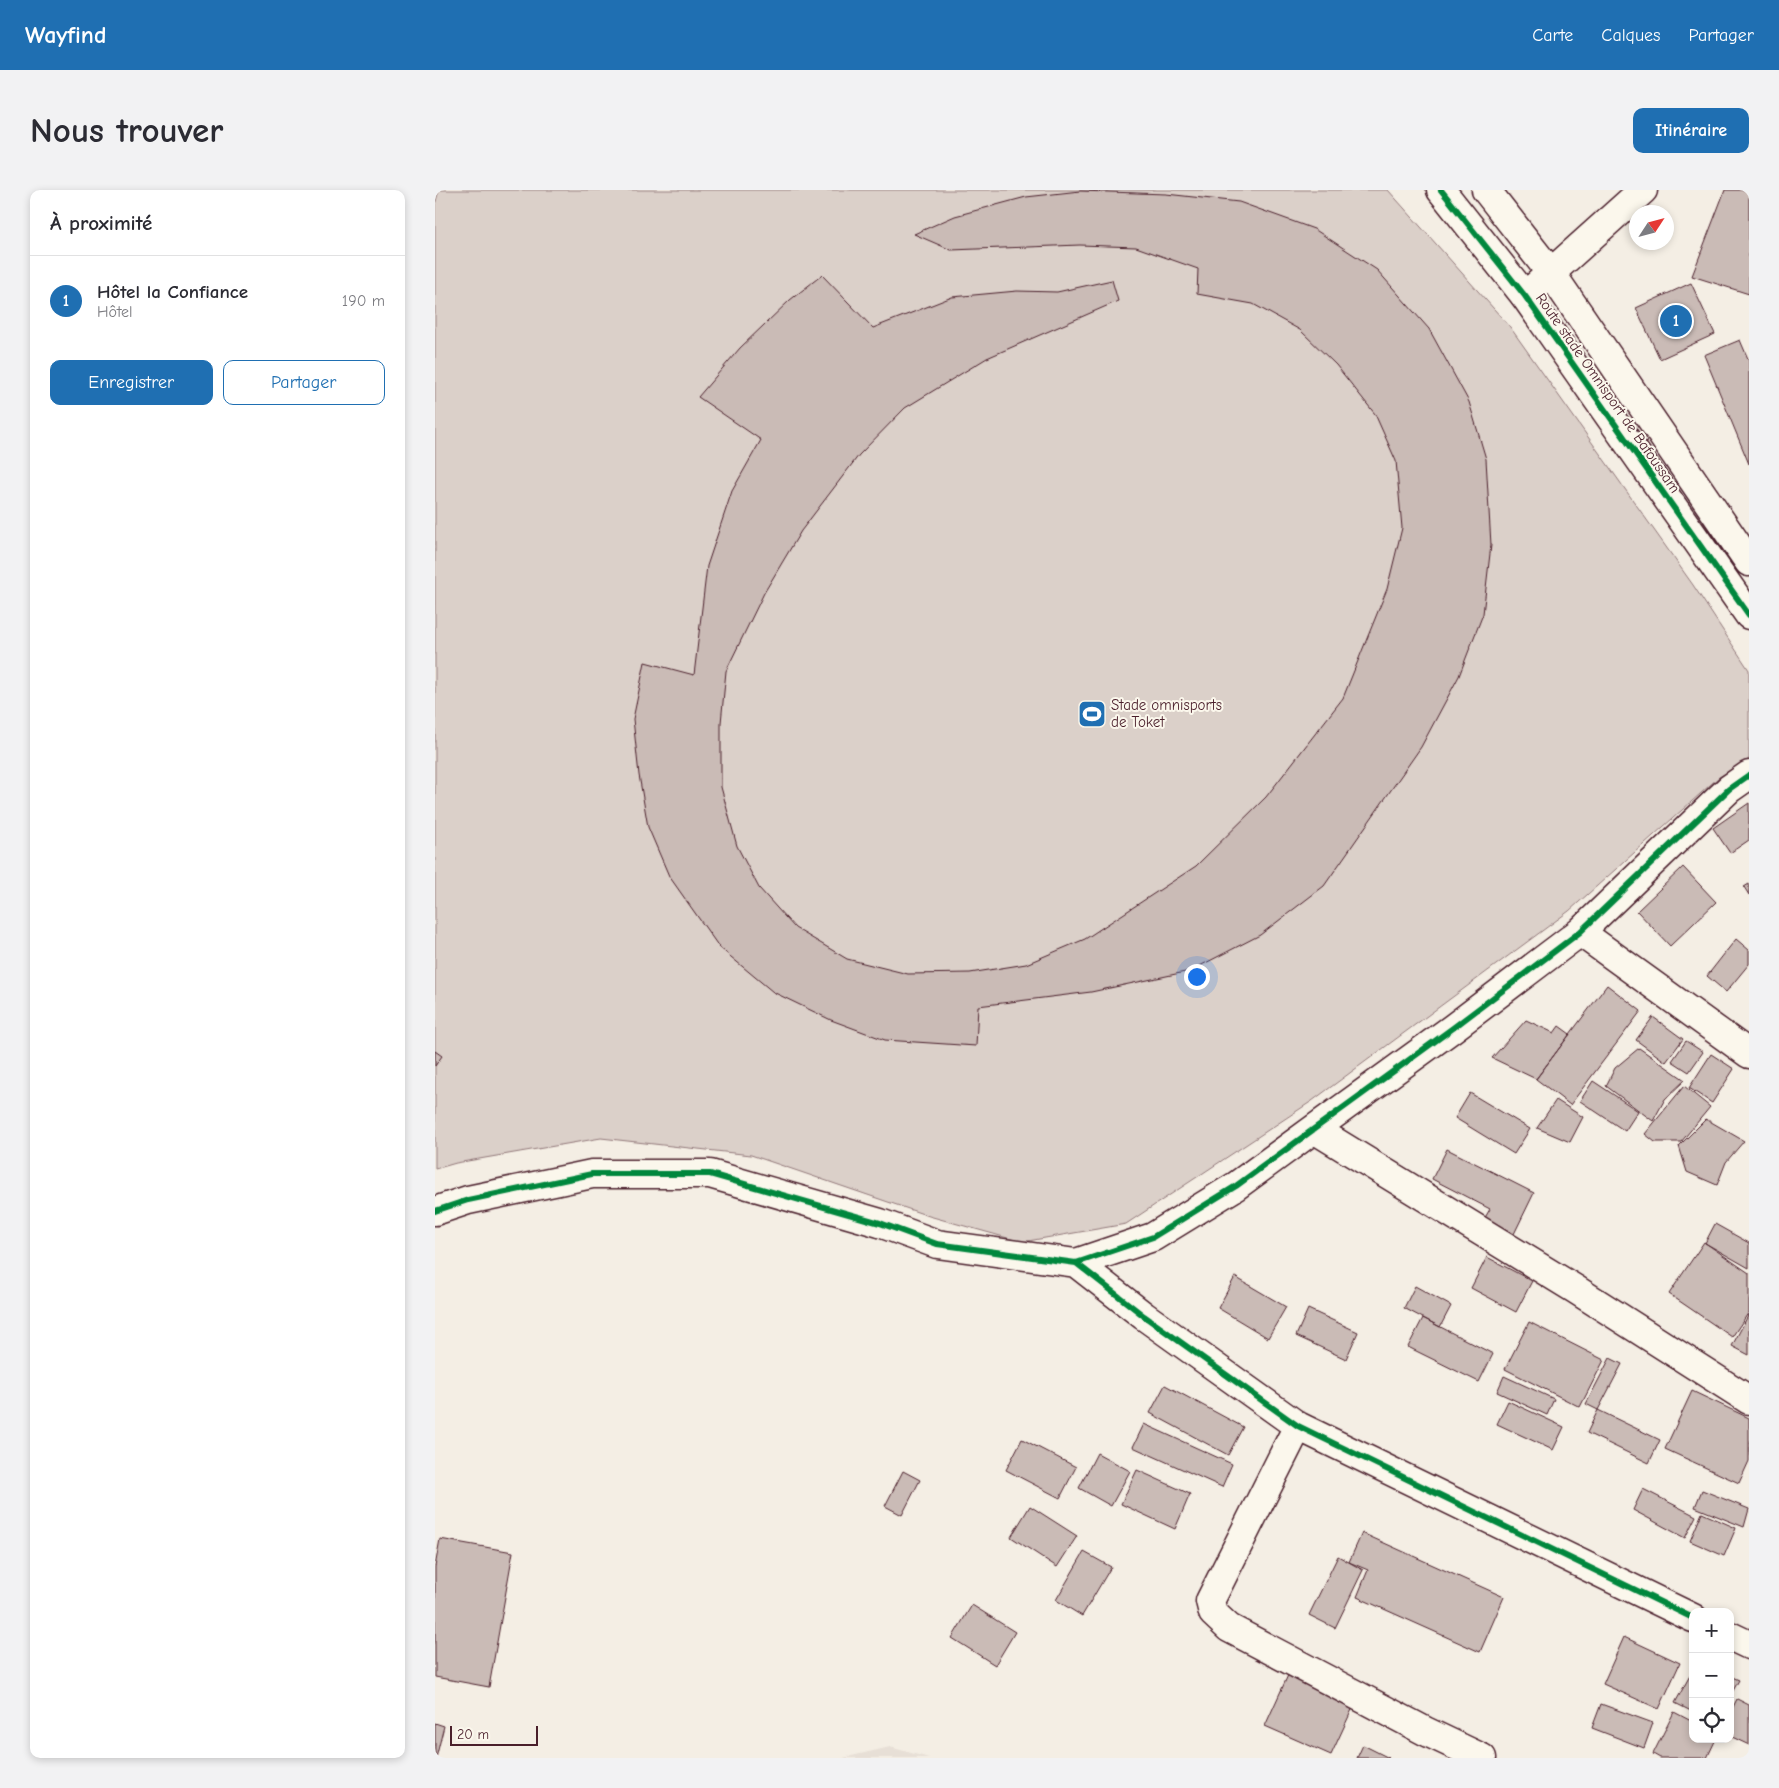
<!DOCTYPE html>
<html lang="fr">
<meta charset="utf-8">
<style>
:root{--surface:#fff;--page:#f2f2f3;--text:#2b2b33;--muted:#7c7c81;--line:#e1e1e2;--accent:#1f6fb2}
body{margin:0;font-family:"Comic Neue",sans-serif;background:var(--page);color:var(--text)}
.controls{position:absolute;right:15px;bottom:15px;display:grid;overflow:hidden;border-radius:10px;box-shadow:0 2px 8px #0003}
.controls button{width:45px;height:45px;display:grid;place-items:center;padding:0;border:0;border-bottom:1px solid var(--line);background:var(--surface);color:var(--text);font:25px sans-serif}
.compass{position:absolute;left:1194px;top:15px;width:45px;height:45px;border-radius:50%;background:var(--surface);box-shadow:0 2px 8px #0003;rotate:54deg}
.scale{position:absolute;left:15px;bottom:12px;width:88px;box-sizing:border-box;padding-left:5px;border:2px solid #4a1f2b;border-top:0;font-size:14px;line-height:18px;white-space:nowrap;color:#4a1f2b;-webkit-text-stroke:4px #fbf7ec;paint-order:stroke}
.you{position:absolute;left:761px;top:786px;width:18px;height:18px;margin:-12px;border:4px solid #fff;border-radius:50%;background:#1a73e8;box-shadow:0 0 0 8px #1a73e833}
.badge{display:grid;place-items:center;width:32px;height:32px;border-radius:50%;background:var(--accent);color:#fff;font-size:16px;font-weight:700}
.pin{position:absolute;translate:-50% -50%;border:2px solid #fff;box-shadow:0 1px 5px #0006}
.list{margin:0;padding:0;list-style:none}
h2{display:flex;justify-content:space-between;align-items:center;height:65px;margin:0;padding:0 20px;font-size:21px}
h2 small{font-size:16px;font-weight:400;color:var(--muted)}
.list li{display:grid;grid-template-columns:32px 1fr auto;gap:15px;align-items:center;box-sizing:border-box;height:90px;padding:0 20px;border-top:1px solid var(--line)}
.list b{display:block;font-size:19px;white-space:nowrap}
.list p{margin:0;font-size:16px;white-space:nowrap;color:var(--muted)}
.list em{font-size:16px;font-style:normal;color:var(--muted)}
.actions{display:flex;gap:10px;padding:15px 20px}
.actions a{flex:1;padding:11px 0;border:1px solid var(--accent);border-radius:10px;text-align:center;font-size:18px;color:var(--accent)}
.actions .main{background:var(--accent);color:#fff}
.icon{flex:none;width:28px;height:28px;fill:none;stroke:currentColor;stroke-width:2;stroke-linecap:round;stroke-linejoin:round}
.map{position:relative;flex:none;width:1314px;height:1568px;overflow:hidden;border-radius:10px}
header{display:flex;align-items:center;gap:30px;box-sizing:border-box;height:70px;padding:0 25px;background:var(--accent);color:#fff}
header strong{font-size:24px}
nav{display:flex;gap:28px;margin-inline-start:auto;font-size:18px}
.intro{display:flex;align-items:center;justify-content:space-between;box-sizing:border-box;height:120px;padding:0 30px}
h1{margin:0;font-size:35px}
.button{padding:12px 22px;border-radius:10px;background:var(--accent);color:#fff;font-size:18px;font-weight:700}
main{display:flex;gap:30px;padding:0 30px}
aside{flex:1;background:var(--surface);border-radius:10px;box-shadow:0 2px 8px #0003}
.map>svg:first-child{display:block}
.built{fill:#e7dfd6}
.green{fill:#dbd0c9;stroke:#92787a}
.building{fill:#cabbb6;stroke:#4a1f2b}
.lines{fill:none;stroke-linecap:round;stroke-linejoin:round}
.minor-casing{stroke:#4a1f2b;stroke-width:31}
.tertiary-casing{stroke:#4a1f2b;stroke-width:31}
.minor{stroke:#fbf7ec;stroke-width:28}
.tertiary{stroke:#fbf7ec;stroke-width:28}
.cycleway-casing{stroke:#fbf7ec;stroke-width:9}
.cycleway{stroke:#00873e;stroke-width:6}
.labels{text-anchor:middle;dominant-baseline:central;stroke-width:4;stroke-linejoin:round;paint-order:stroke}
.street-label{font-size:15px;fill:#4a1f2b;stroke:#fbf7ec}
.poi-label{font-size:15px;fill:#4a1f2b;stroke:#fbf7ec;text-anchor:start}
</style>
<header>
<strong>Wayfind</strong>
<nav><a>Carte</a><a>Calques</a><a>Partager</a></nav>
</header>
<div class="intro"><h1>Nous trouver</h1><a class="button">Itinéraire</a></div>
<main>
<aside>
<h2>À proximité<small></small></h2>
<ul class="list">
<li><span class="badge">1</span><div><b>Hôtel la Confiance</b><p>Hôtel</p></div><em>190 m</em></li>
</ul>
<div class="actions"><a class="main">Enregistrer</a><a>Partager</a></div>
</aside>
<div class="map">
<svg width="1314" height="1568" viewBox="0 0 1314 1568">
<rect width="100%" height="100%" fill="#f4eee4"/>
<filter id="ink" filterUnits="userSpaceOnUse"><feTurbulence type="fractalNoise" baseFrequency=".02" numOctaves="2"/><feDisplacementMap in="SourceGraphic" scale="10" xChannelSelector="R" yChannelSelector="G"/><feConvolveMatrix kernelMatrix="1 2 1 2 8 2 1 2 1" color-interpolation-filters="sRGB"/></filter>
<g filter="url(#ink)">
<path class="built" d="M455,1557l39,11h-86z"/>
<path class="green" d="M4,0h949l122,137 183,258 56,85v89l-30,18 -150,134 -257,190 -186,123 -104,18 -93,-26 -178,-61 -150,-17 -145,25 -21,6v-964z"/>
<path class="building" d="M1290,0h24v104l-57,-18z
M645,1l86,3 73,8 75,27 63,41 52,59 40,73 17,57 5,86 -8,69 -24,62 -38,71 -97,139 -64,49 -70,36 -99,21 -113,14 -2,40 -91,-6 -54,-20 -58,-28 -54,-45 -50,-71 -21,-49 -9,-52 -6,-56 12,-57 49,13 13,-109 25,-75 29,-51 -63,-43 42,-49 50,-48 32,-25 51,53 79,-31 65,-6 40,1 55,-12 6,21 -131,57 -82,50 -46,47 -58,76 -37,62 -38,78 -5,52v64l16,59 22,42 36,40 52,31 61,15 62,-1 56,-9 59,-25 111,-73 70,-69 77,-99 44,-109 15,-61 -6,-67 -21,-47 -39,-49 -36,-35 -47,-26 -56,-10 1,-25 -62,-22 -56,-2 -129,5 -37,-16 41,-18 71,-19z
M1256,93l24,51 -55,25 -24,-51z
M1305,150l9,21v103l-45,-109z
M1314,613v37l-19,13 -17,-25z
M1248,677l33,35 -46,44 -33,-35z
M1314,694v11l-5,-8z
M1301,749l13,11v14l-23,28 -19,-16z
M1172,795l34,26 -71,94 -34,-26z
M1218,827l30,22 -17,23 -30,-22z
M1091,830l28,13 5,-7 11,8 -34,45 -44,-21z
M1251,851l17,11 -14,20 -17,-11z
M1204,858l46,32 -20,19 -12,22 -47,-35 9,-18z
M0,861l7,5 -7,10z
M1276,864l23,15 -22,34 -23,-15z
M1158,891l45,30 -13,20 -45,-30z
M1249,896l26,21 -29,35h-26l-10,-8z
M1035,903l60,36 -16,25 -59,-36z
M1121,910l27,17 -13,25 -33,-14z
M1271,929l38,22 -18,21 -9,23 -30,-13 -8,-26z
M1012,959l87,44 -21,43 -30,-15 7,-12 -58,-30z
M1280,1034l34,19v25l-44,-25z
M1269,1052l45,31v39l-17,25 -63,-43z
M1052,1067l45,24 -16,31 -45,-24z
M800,1087l51,30 -18,31 -50,-30z
M980,1096l36,20 -11,21 -36,-19z
M873,1119l50,23 -12,27 -50,-23z
M1314,1124v41l-17,-9z
M988,1128l70,36 -14,28 -71,-35z
M1094,1132l75,38 -24,47 -75,-38z
M1175,1168l12,6 -24,46 -12,-6z
M1069,1186l50,23 -7,16 -50,-23z
M730,1195l78,42 -15,28 -78,-42z
M1257,1201l57,27v43l-10,22 -74,-34z
M1073,1211l56,26 -11,23 -56,-26z
M1163,1220l62,30 -11,23 -62,-30z
M709,1234l88,40 -10,23 -89,-40z
M587,1249l54,28 -16,31 -54,-28z
M662,1263l33,18 -19,35 -32,-18z
M702,1280l53,24 -15,35 -54,-25z
M468,1281l17,9 -18,35 -17,-9z
M1208,1299l53,27 -11,22 -52,-28z
M1267,1300l47,19 -5,18 -49,-20z
M595,1316l47,30 -20,31 -46,-30z
M1267,1323l34,15 -12,28 -34,-15z
M927,1343l142,64 -24,55 -123,-55 11,-27 -19,-8z
M5,1349l73,13 -24,135 -54,-10v-110z
M649,1362l27,15 -29,49 -26,-16z
M903,1366l25,14 -28,58 -26,-13z
M537,1415l43,27 -20,33 -43,-27z
M1189,1447l56,26 -21,46 -56,-25z
M1258,1480v42l-18,-9z
M854,1483l66,30 -24,52 -66,-29z
M1295,1486l9,4 -9,16z
M1302,1509l12,6v40l-19,-9v-23z
M1166,1514l52,19 -9,25 -52,-20z
M1239,1522l19,10v17h23l-9,19h-47l-7,-4z
M0,1533l9,3 -8,32h-1z
M928,1555l26,13h-32z"/>
<g class="lines">
<defs>
<path id="minor" d="M1090,106l118,-106
M1145,742l169,122
M879,939l261,160 174,111
M0,1021l33,-11 124,-26h118l170,49 57,21 139,19 77,-26 83,-51 78,-57 139,-101 127,-96 149,-143 20,-14
M641,1073l68,53 154,110 395,192
M863,1236l-88,175 3,12 16,15 196,103 57,27
M1295,1446l19,9"/>
<path id="tertiary" d="M1006,0l84,106 224,319
M1051,0l65,83 198,289"/>
</defs>
<use href="#minor" class="minor-casing"/>
<use href="#tertiary" class="tertiary-casing"/>
<use href="#minor" class="minor"/>
<use href="#tertiary" class="tertiary"/>
<defs>
<path id="cycleway" d="M1006,0l84,106 224,319
M0,1021l33,-11 124,-26h118l170,49 57,21 139,19 77,-26 83,-51 78,-57 139,-101 127,-96 149,-143 20,-14
M641,1073l68,53 154,110 395,192"/>
</defs>
<use href="#cycleway" class="cycleway-casing"/>
<use href="#cycleway" class="cycleway"/>
</g>
</g>
<defs>
<symbol id="stadium-square" viewBox="-11 -11 22 22"><rect x="-9" y="-9" width="18" height="18" rx="4" fill="#1f6fb2" stroke="#fbf7ec"/><path d="M0-5a6.5 5 0 1 0 0 10a6.5 5 0 1 0 0-10ZM-3.5-1.8h7v3.6h-7Z" fill="#fff"/></symbol>
</defs>
<g fill-rule="evenodd">
<use href="#stadium-square" x="641" y="508" width="32" height="32"/>
</g>
<g class="labels">
<g class="street-label">
<text transform="translate(1173 203) rotate(55)">Route stade Omnisport de Bafoussam</text>
</g>
<g class="poi-label">
<text x="676" y="515">Stade omnisports<tspan x="676" dy="17">de Toket</tspan></text>
</g>
</g>
</svg>
<div class="controls">
<button>+</button>
<button>−</button>
<button><svg class="icon" aria-label="locate" viewBox="0 0 24 24"><circle cx="12" cy="12" r="6"/><path d="M12 2v4M12 18v4M2 12h4M18 12h4"/></svg></button>
</div>
<svg class="compass" viewBox="-18 -18 36 36"><path d="M0-13l5 13h-10z" fill="#e53935"/><path d="M0 13l5-13h-10z" fill="#7c7c81"/></svg>
<div class="scale">20 m</div>
<div class="you"></div>
<div class="pin badge" style="left:1241px;top:131px">1</div>
</div>
</main>
